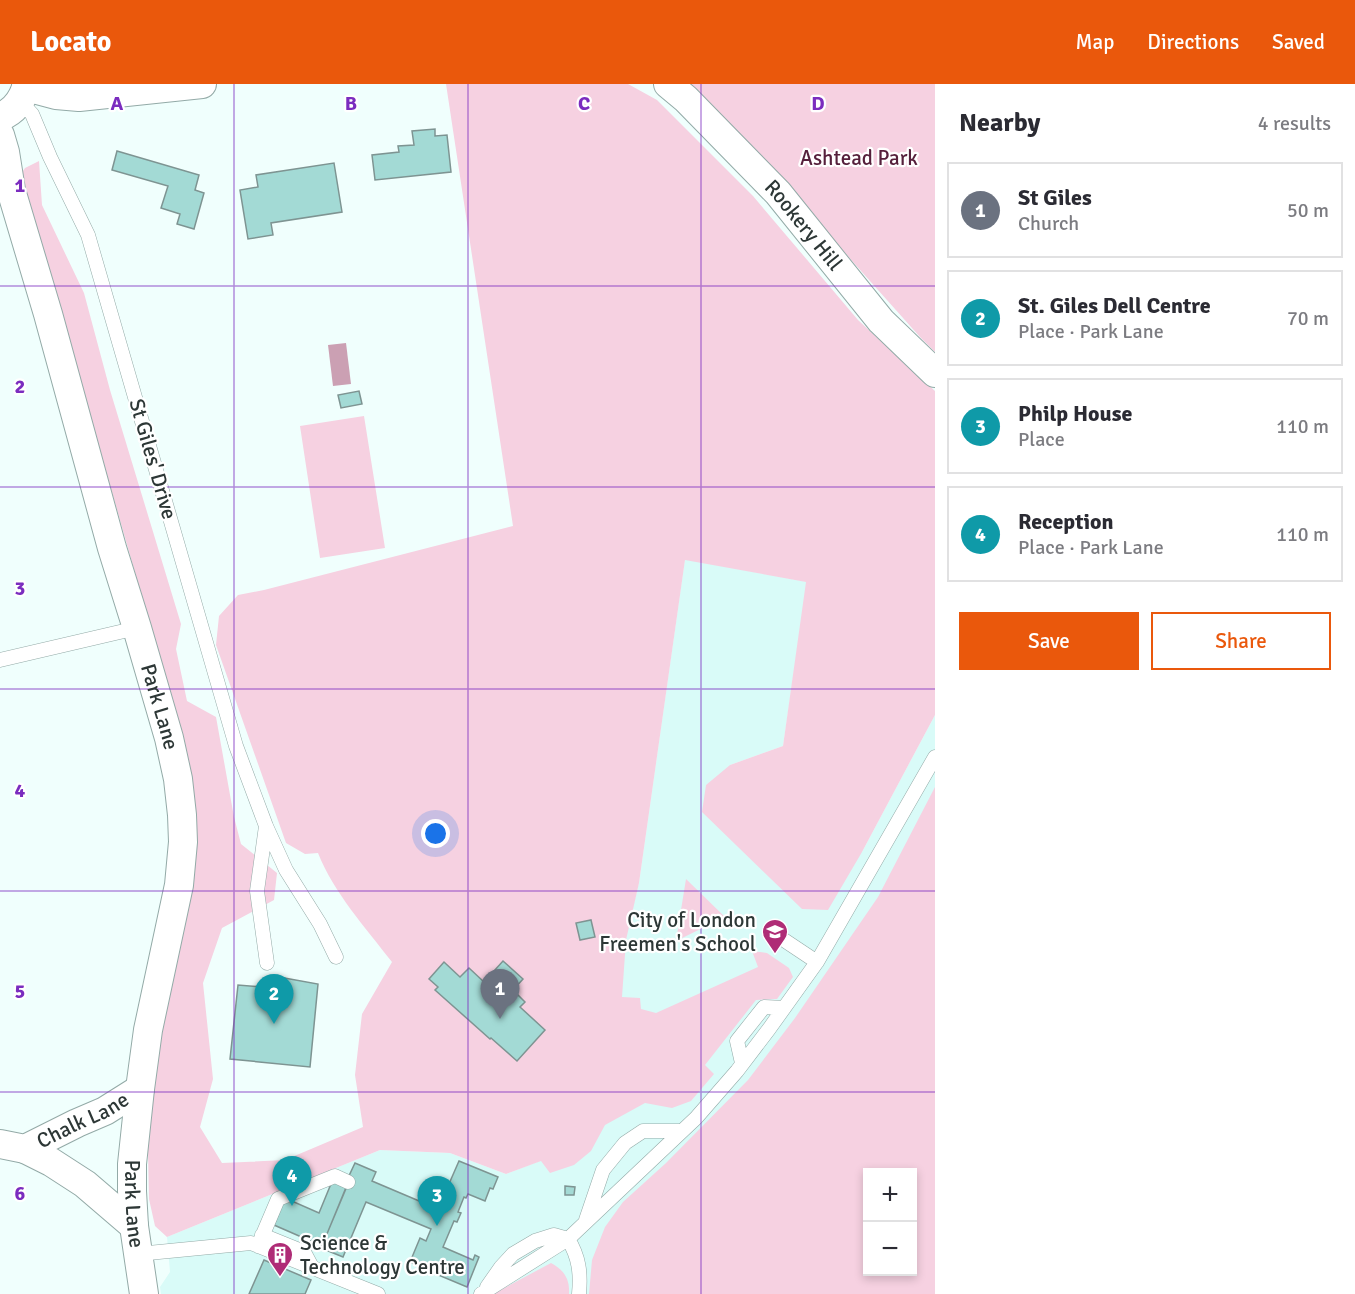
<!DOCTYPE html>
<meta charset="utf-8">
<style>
:root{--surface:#fff;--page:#f7f7f7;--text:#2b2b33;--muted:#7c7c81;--line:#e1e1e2;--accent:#ea580c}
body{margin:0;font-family:Signika,sans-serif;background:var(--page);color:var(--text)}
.controls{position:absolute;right:18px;bottom:18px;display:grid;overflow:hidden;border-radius:0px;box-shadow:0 3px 9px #0003}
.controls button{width:54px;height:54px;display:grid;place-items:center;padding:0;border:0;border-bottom:2px solid var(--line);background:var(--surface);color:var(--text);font:30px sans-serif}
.you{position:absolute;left:436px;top:750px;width:21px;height:21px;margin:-15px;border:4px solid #fff;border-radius:50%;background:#1a73e8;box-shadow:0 0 0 9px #1a73e833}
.badge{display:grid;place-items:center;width:39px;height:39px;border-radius:50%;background:var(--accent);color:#fff;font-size:20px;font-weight:700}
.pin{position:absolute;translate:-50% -50px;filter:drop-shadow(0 2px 3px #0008)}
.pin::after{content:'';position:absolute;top:32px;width:21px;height:18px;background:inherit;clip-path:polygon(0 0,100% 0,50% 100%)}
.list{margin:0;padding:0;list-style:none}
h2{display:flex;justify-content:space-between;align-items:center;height:78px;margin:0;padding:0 24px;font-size:26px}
h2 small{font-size:20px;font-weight:400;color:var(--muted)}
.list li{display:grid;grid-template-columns:39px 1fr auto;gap:18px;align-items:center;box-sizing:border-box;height:96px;margin:0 12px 12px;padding:0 12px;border:2px solid var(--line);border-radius:0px}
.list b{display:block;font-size:22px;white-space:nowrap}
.list p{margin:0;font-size:20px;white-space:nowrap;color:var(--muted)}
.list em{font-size:20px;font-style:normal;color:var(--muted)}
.actions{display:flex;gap:12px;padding:18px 24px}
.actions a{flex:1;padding:14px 0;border:2px solid var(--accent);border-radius:0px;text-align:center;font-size:21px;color:var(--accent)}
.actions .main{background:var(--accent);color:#fff}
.map{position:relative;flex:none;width:935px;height:1210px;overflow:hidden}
header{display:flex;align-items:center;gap:36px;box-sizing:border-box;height:84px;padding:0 30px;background:var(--accent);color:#fff}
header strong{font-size:28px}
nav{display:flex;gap:33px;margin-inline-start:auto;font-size:21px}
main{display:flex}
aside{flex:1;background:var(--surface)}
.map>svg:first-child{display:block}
.built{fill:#d9fbf8;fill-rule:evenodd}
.green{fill:#f6d1e1;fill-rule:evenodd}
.water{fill:#cba0b3}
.building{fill:#a3dad5;stroke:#7e9492;stroke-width:1.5}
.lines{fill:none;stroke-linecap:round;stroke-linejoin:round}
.lane-casing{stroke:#93aaa7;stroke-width:15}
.street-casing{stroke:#93aaa7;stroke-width:30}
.lane{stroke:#fff;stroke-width:14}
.street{stroke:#fff;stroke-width:28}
.grid{fill:none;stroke:#7b2cbf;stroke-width:1.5;stroke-opacity:0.55}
.labels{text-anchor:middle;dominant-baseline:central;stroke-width:4.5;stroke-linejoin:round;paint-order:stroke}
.park-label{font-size:21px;fill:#56203c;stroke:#fff}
.street-label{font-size:21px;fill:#2d3736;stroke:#fff}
.poi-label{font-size:21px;fill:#2d3736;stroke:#fff;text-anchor:end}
.grid-label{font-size:20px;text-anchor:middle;font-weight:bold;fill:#7b2cbf;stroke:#fff;stroke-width:4.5;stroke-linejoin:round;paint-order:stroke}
</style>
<header>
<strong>Locato</strong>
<nav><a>Map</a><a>Directions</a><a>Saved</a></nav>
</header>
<main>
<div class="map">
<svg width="935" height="1210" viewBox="0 0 935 1210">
<rect width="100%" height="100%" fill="#f0fffd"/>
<path class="built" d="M685,475l122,23 -24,164 -53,19 132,87 73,-137v579h-774l-1,-7 10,-15 -3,-35 213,-87 70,3 56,21 65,-25 68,-266zM868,1088h44v100h-44z"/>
<path class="green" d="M446,0h182l29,16 96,96 105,124 77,71v324l-73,137 -34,58 -26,-1 -100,-97 4,-27 24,-20 53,-19 23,-164 -121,-22 -46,323 -13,57 -4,57 18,1 1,11 15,4 102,-46 -6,-16 15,2 22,15 4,9 -16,22 -21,1 -51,65 9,9 -23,27 -19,7 -27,-5 -40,22 -14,26 -17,14 -24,8 -9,-12 -35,13 -56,-21 -70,-3 -213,87 -12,-11 -6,-27 -2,-95 37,-360 -163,-570 4,-6 14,-7 3,44 42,88 26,97 71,234 -5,25 11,52 29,16 18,100 7,27 36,29 -3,27 -52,28 -19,55 10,96 -13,48 22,36 63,-3 78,-33 -8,-52 7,-61 30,-52c-27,-35 -58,-69 -74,-109l-13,1 -19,-11 -70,-198 3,-29 19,-21 26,-5 249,-64z
M687,0h248v268l-15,-15 -84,-94z
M364,332l21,132 -65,10 -20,-132z
M935,703v507h-346l3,-34 13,-33 18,-25 43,-39 82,-83 47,-62 83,-121zM912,1088v100h-44v-100z
M686,795l39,38 -49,24z
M551,1179c13,7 19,16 18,31h-76z"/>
<path class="water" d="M346,259l5,41 -18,2 -5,-41z"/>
<path class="building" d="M435,45v7l12,-1 4,37 -76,8 -3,-25 27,-3 -1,-6 16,-1 -2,-14z
M117,67l82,24 -4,15 9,3 -10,36 -17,-5 3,-10 -19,-6 7,-22 -56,-16z
M334,79l8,49 -71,11 2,12 -25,4 -8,-49 18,-3 -2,-12z
M359,307l3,13 -21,4 -3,-13z
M591,836l4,17 -15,3 -4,-17z
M503,877l20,18 -10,11 12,12 -5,5 25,23 -28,31 -26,-23 -1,1 -55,-49 3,-3 -9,-8 15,-17 16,15 9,-9 15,14z
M279,893l39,7 -8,83 -80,-8 8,-74 39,3z
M459,1077l39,16 -5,12 -3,-1 -5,13 -17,-7 -2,4 -2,-1 -6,15 3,1 -4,9 -3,-1 -11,26 30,13 2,-5 4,2 -12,30 -38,-16 -1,3 -9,-3 2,-4 -11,-5 10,-24 6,3 5,-12 -65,-27 -23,55 -22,-9 29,-69 -2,-1 7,-15 21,9 -4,9 66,28z
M333,1095l14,6 -25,61 -48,-21 11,-27 34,15z
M565,1102l10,1 -1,8h-9z
M264,1176l47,20 -6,14h-56z"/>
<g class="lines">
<defs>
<path id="lane" d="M20,17l12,13 18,43 38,78 148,511 30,80 20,44 34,54 16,33
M0,576l137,-32
M266,742l-9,65 10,72
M772,848l45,30
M742,979l-5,-22 27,-34 20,1
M586,1136l17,-50 22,-27 18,-12h39
M262,1151l42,17 8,15
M258,1162l20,-47 57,-23 13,6
M138,1170l113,-11 127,51
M487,1203l14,-20 12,-13 22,-13 19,-6 14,4c11,18 13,34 11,55
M481,1210l87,-55 128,-121 41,-47 32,-42 48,-67 118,-205"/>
<g id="street">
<path id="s1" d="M668,0l18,15 92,94 103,128 54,52"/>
<path d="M26,3l30,8 23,2 123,-13"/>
<path d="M0,33c15,-6 23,-17 27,-33"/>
<path id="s2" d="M0,51l5,17 6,38 37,124 64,234 25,80 32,110 9,41 4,36 1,27 -4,43 -31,145 -8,59 -8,75v27l2,35 10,68"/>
<path id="s3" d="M0,1060l25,5 52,-26 28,-12 35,-22"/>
<path d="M25,1065l26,13 34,22 49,42"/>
</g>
</defs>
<use href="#lane" class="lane-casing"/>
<use href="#street" class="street-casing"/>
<use href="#lane" class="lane"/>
<use href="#street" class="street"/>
</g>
<path class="grid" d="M234,0v1210M468,0v1210M701,0v1210M0,202h935M0,403h935M0,605h935M0,807h935M0,1008h935"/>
<defs>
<symbol id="school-pin" viewBox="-11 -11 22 30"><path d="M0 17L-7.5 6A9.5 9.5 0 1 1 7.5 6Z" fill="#af2c76" stroke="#fff"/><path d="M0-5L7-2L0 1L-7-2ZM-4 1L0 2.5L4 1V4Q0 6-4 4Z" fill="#fff"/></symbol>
<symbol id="building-pin" viewBox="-11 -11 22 30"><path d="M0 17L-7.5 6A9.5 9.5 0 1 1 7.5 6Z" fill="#af2c76" stroke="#fff"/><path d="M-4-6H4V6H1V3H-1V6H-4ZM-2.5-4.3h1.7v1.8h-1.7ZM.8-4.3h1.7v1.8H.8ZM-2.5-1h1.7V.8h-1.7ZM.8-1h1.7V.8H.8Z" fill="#fff"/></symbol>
</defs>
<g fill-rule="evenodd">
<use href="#school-pin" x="760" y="833" width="30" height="40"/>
<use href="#building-pin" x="265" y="1156" width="30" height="40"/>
</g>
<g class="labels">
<g class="park-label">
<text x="859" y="74">Ashtead Park</text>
</g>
<g class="street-label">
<text stroke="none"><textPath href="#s1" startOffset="196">Rookery Hill</textPath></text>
<text transform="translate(153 375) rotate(74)">St Giles' Drive</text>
<text stroke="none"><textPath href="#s2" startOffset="594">Park Lane</textPath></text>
<text stroke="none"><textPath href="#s3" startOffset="90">Chalk Lane</textPath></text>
<text stroke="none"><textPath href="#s2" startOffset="1098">Park Lane</textPath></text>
</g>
<g class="poi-label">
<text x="756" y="836">City of London<tspan x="756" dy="24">Freemen's School</tspan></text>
<text x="300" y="1159" text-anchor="start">Science &amp;<tspan x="300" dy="24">Technology Centre</tspan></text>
</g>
</g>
<g class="grid-label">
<text x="117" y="26">A</text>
<text x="351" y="26">B</text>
<text x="584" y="26">C</text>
<text x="818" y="26">D</text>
<text x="20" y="108">1</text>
<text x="20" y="309">2</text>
<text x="20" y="511">3</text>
<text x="20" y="713">4</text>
<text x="20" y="914">5</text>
<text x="20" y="1116">6</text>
</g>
</svg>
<div class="controls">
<button>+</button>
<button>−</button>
</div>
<div class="you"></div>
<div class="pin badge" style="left:500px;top:935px;background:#6b7280">1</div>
<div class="pin badge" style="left:274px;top:940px;background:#0f9aa8">2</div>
<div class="pin badge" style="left:437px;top:1142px;background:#0f9aa8">3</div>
<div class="pin badge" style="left:292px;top:1122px;background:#0f9aa8">4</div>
</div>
<aside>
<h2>Nearby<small>4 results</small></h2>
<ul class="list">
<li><span class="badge" style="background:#6b7280">1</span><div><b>St Giles</b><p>Church</p></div><em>50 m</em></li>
<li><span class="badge" style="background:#0f9aa8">2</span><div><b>St. Giles Dell Centre</b><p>Place · Park Lane</p></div><em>70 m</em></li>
<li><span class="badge" style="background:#0f9aa8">3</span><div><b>Philp House</b><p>Place</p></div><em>110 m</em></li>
<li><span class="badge" style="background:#0f9aa8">4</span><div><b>Reception</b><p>Place · Park Lane</p></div><em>110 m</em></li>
</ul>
<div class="actions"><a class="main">Save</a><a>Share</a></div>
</aside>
</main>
